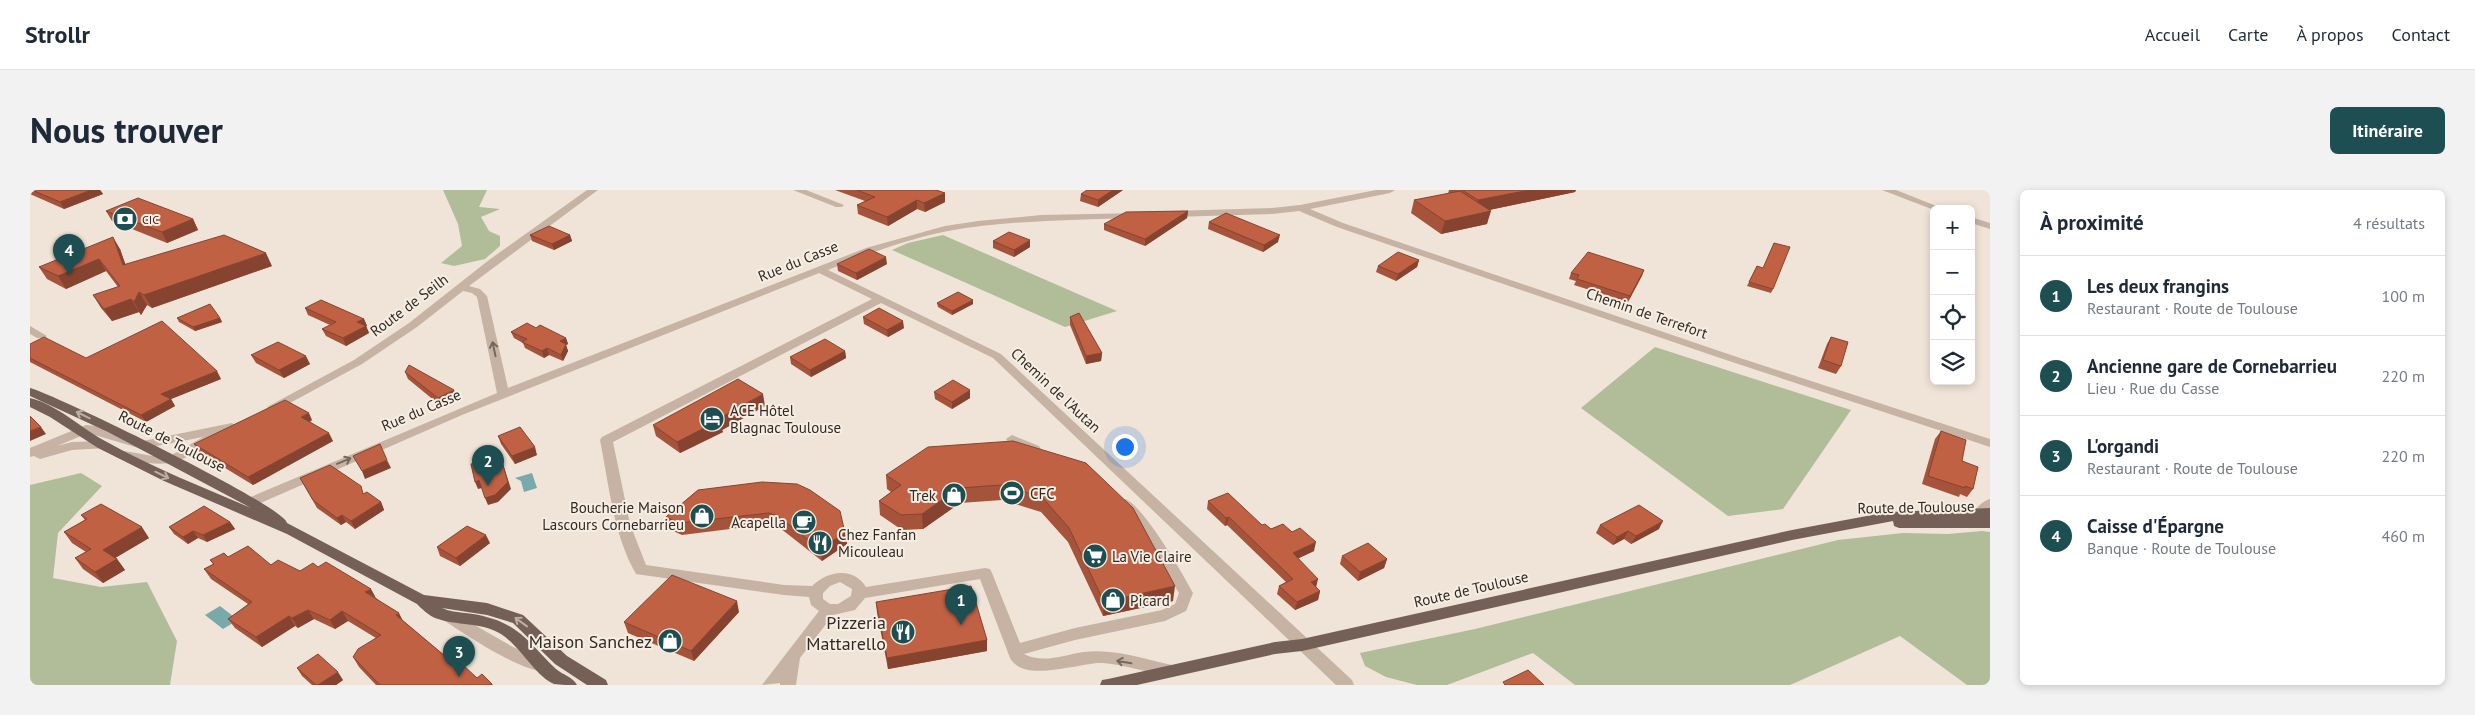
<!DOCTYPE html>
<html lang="fr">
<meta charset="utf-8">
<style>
:root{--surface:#fff;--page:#f2f2f3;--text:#1f2937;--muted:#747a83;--line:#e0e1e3;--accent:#1d4e51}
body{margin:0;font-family:"PT Sans",sans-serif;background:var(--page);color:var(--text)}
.controls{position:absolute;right:15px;top:15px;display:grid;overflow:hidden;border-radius:8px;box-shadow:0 2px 8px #0003}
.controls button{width:45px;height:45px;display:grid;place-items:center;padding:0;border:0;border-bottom:1px solid var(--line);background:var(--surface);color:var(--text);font:25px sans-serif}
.you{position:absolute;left:1094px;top:256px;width:18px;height:18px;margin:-12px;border:4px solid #fff;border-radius:50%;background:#1a73e8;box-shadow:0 0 0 8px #1a73e833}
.badge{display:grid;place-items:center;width:32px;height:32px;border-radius:50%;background:var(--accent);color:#fff;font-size:16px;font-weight:700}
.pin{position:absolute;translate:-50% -41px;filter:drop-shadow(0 1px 2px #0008)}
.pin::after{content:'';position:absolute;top:26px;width:18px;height:15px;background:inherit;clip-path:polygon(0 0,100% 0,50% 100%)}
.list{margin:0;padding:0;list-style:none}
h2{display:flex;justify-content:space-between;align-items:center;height:65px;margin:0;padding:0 20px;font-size:21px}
h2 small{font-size:16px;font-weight:400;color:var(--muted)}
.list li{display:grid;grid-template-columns:32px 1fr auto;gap:15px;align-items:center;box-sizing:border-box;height:80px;padding:0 20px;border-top:1px solid var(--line)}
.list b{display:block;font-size:19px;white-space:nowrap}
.list p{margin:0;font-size:16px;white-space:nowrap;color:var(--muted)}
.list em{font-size:16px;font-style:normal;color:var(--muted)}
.icon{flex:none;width:28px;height:28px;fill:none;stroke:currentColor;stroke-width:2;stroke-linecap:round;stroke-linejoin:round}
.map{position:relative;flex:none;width:1960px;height:495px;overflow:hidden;border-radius:8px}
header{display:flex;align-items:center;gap:30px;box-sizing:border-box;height:70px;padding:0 25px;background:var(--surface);border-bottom:1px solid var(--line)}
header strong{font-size:24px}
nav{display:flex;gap:28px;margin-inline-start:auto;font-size:18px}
.intro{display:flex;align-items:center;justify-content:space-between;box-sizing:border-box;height:120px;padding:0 30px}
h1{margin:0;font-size:35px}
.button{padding:12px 22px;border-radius:8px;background:var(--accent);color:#fff;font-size:18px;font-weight:700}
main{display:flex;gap:30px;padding:0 30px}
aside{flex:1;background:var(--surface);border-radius:8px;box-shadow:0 2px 8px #0003}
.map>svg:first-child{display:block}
.green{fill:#b1bd98}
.water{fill:#78a9ab}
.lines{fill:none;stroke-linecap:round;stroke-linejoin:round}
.minor{fill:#c6b3a4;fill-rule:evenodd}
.major{fill:#746057;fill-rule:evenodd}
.wall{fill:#a5533a}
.shaded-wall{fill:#864430}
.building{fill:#c06144;stroke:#864430}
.oneway{stroke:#75675e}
.oneway2{stroke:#bcaea4}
.labels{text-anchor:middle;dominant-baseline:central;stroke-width:4;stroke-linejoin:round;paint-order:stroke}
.far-poi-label{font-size:12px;fill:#322925;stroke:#f7eee3;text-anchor:start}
.street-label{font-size:15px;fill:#322925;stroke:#f7eee3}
.poi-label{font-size:15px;fill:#322925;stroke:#f7eee3;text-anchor:start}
.near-poi-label{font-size:18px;fill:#322925;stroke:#f7eee3;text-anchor:end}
</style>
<header>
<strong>Strollr</strong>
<nav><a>Accueil</a><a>Carte</a><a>À propos</a><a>Contact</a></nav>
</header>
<div class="intro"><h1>Nous trouver</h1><a class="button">Itinéraire</a></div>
<main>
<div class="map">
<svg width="1960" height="495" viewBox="0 0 1960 495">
<rect width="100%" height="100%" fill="#efe4d7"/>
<path class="green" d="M413,0h44l-8,17 21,2 -19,8 8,14 11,5v10l-15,13 -31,7 -13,-3 21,-17 -4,-22z
M913,45l174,76 -52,16 -173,-77 16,-7z
M1625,157l196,63 -68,99 -55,7 -147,-108z
M51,283l21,13 -44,47 -5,45 48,9 46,-5 30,59 -7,44h-140v-200z
M1952,341l8,1v153h-23l-67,-49 -110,49h-215l-42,-32 -86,32h-30l-31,-8 -21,-11 -5,-13 115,-24 363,-89 65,-7 45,1z"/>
<path class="water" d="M502,283l5,15 -13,4 -3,-11 -6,-3z
M190,416l18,14 -15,9 -18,-14z"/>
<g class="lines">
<path class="minor" d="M557,0h11l-129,96 11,3 7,7 21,92 358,-140 79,-22 33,-5 63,-6 99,-2 2,2 -5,3c-63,2 -127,2 -189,13 -41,8 -81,23 -120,39l173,84 351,326 2,5h-18l-343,-327 -112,-55 -268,139 17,82 16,41 138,20 28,1c15,-15 41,-20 54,1l119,-19 5,1 2,4 28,70 55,-15 87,-18 13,-6 4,-11 -46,-74 -15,-15 7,-5c18,6 58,75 68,94l-7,18 -21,10 -90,19 -51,14c19,10 40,1 60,-2 30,-4 60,7 88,13l6,2 2,4 -2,4 -6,2c-23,-4 -46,-12 -69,-14 -23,-1 -79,21 -93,-5l-30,-79 -115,19 -10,12 -22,5 -33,43 -4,27h-16v-2l-18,2 57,-74 -8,-6 -2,-8 -25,-2 -148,-21c-23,-40 -27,-89 -36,-134l2,-3 270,-138 -53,-26 -357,142 -206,90h-10l-2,-3 2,-3 251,-106 -20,-96 -5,-4 -9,-2 -46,36 -55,37 -85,46h-8l-2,-3 87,-47 55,-37 80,-63zM810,392l12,7 -1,7 -13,8h-8l-7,-5v-6l7,-7z
M763,0h13l38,15 -2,2h-6z
M1346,0h19l-5,3 -80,16 33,14 388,132 259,84v8l-267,-88 -386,-132 -38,-16 -27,3 -100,3 -5,-3 5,-3 100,-3 28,-3z
M1852,0h14l48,19 -10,1z
M1941,27l19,6v6l-19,-6z
M0,136l17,10 -2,2h-8l-7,-4z
M202,233l6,4 -2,3 -23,5 3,3 -2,3c-34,20 -38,27 -80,20 -7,-1 -17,-1 -21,-7l6,-4 34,6h17l33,-19 -61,12 -54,-16 -31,13 15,-4 30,-1 4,1 2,3 -2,3 -34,2 -32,9 -6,-3 -4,1v-9l56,-23 11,1 46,15z
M982,245l27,11 2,3 -6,4 -27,-11 -2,-3z
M1960,309v13l-5,4h-10l-2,-3c4,-6 10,-12 17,-14z
M420,421l63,36 37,16 2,4 -2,4c-20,7 -87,-38 -105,-50l-3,-4 3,-4z"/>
<path class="major" d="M0,198c29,8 256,119 257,135l137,72 63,8 36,12 44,41 39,24 2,5h-21l-32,-21 -42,-41 -26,-8 -45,-7c13,6 28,4 41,8 38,9 47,29 73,53 7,6 17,8 21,16 -7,0 -17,0 -23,-1 -18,-7 -34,-38 -53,-50 -19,-12 -45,-8 -66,-16 -7,-3 -13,-9 -18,-14l-130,-70 -123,-53 -66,-33 -48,-31 -20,-10v-9c28,7 52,31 77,44 46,26 96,45 144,66l-143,-76 -78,-36z
M1960,318v10h-16h16v10h-91l-5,-2 -1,-5 -5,1 -96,18 -490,111 -27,3 -138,31h-37l2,-5 6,-1 167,-37 27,-3 490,-109 96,-18z"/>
</g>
<path class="wall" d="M0,0h70l3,4 -39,15 -34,-15z
M805,0h101l9,3v9l-20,10 -8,-3 -29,17 -30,-12 -1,-9 8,-4z
M1093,0l-25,17 -18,-6 1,-7z
M1419,0h127l-1,2 -86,18 -2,14 -46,10 -30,-21 3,-13 34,-6z
M76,21l87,8 5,11 -31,13 -55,-22z
M1158,21l-1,7 -42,28 -41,-16v-6z
M1179,32l69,20 -15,10 -55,-23z
M500,45h40l2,6 -18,9 -22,-9z
M963,51l37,6 -16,10 -21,-9z
M90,59l5,15 147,2 -120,42 -5,-3 -6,10 -2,-3 -27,9 -11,-13 -8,-13 25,-8 -12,-16 -40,18 -19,-10 -8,-12z
M1389,70l-2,7 -21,14 -20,-9 2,-6z
M807,74h50l-30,16 -19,-9z
M1727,76l16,23 -2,4 -24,-7z
M1614,80l-16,32 -54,-17 2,-4 -7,-2 2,-6z
M907,113l36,1 -21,11 -14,-8z
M275,118l59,11 3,7h-1l3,7 -23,13 -20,-10 -4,-7 8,-4 -22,-10z
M833,127l41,11 -16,9 -24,-13z
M1040,127l32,36 -1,8 -15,3 -16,-39z
M147,128h43l2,4 -27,9 -16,-9z
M506,138l30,10 2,6 -2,1 2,6 -5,10 -14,-6 -5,3 -19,-10 -2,-5 -9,-5 -3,-6z
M1801,147l10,29 -5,8 -18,-6 9,-24z
M0,154l56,14 135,21 -50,20 4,7 -29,16 -116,-60z
M815,161l1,7 -35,19 -20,-13 -1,-7z
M221,165l59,9 -26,14 -28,-15z
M375,182l52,26 -16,8 -33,-27z
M904,202l36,6 -18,11 -17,-10z
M735,216l-43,24 1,2 -43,21 -24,-17 -3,-11z
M282,230l-2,2 23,19 -80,44 -54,-33 -5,-8z
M1911,241l21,30 11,28 -6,8 -7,-3 -1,3 -37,-13 13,-45z
M468,246l39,19 -22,9 -14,-20z
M983,251l160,160 -70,15 -35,-74 -27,-30 -39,-12 -42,3 -37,26 -21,1 -22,-15 -1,-14 12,-9 -4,-3 -1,-14z
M270,288l64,16 17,8 3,8 -29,19 -9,-7 -5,3 -24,-17z
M668,300l147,43 2,11 -25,17 -42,-33 -9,-4 -89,11 -13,-6 -3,-12z
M1178,311l63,28 43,22 -16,7 18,29 4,4 -2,9 -23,10 -18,-16 2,-8 7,-4 -59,-57 -2,1 -18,-17z
M51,325l68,23 -34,20 2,1 8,11 -22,13 -20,-14 -8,-11 11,-6 -14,-9 -8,-11 21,-12z
M200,332l5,7 -28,13 -9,-4 -10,6 -14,-10 -5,-7z
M1570,335l59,4 -28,15 -7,-5 -11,6 -17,-12z
M460,353l-30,23 -20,-10 -3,-9z
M1312,366l45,3 -3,9 -26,13 -18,-17z
M198,367l72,14 18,-4 58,31 69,58 32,22 15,6 1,1h-117l-17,-18 -6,-10 23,-19 -28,-17 -13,8 -21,-10 -16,9 -3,-2 -33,21 -27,-19 -7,-9 20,-15 -37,-25 -7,-10 9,-5 -3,-4z
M846,412l111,38v11l-99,18 -11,-56z
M709,422l-45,49 -66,-28 -4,-11z
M267,478l46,12 -7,5h-24l-10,-9z"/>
<path class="shaded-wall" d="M61,0h9l3,4 -39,15 -4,-7z
M1083,0h10l-25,17v-7z
M1500,0h46l-1,2 -100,21 3,-13z
M915,3v9l-20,10 -1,-9z
M887,10v9l-29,17 -1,-9z
M1158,21l-1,7 -42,28v-7z
M1461,21l-4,13 -46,10 4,-13z
M163,29l5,11 -31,13 -5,-11z
M540,45l2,6 -18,9 -2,-6z
M1250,45l-2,7 -15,10 1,-7z
M83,47l7,12 10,28 -7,-12z
M1000,50v7l-16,10v-7z
M236,63l6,13 -120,42 -8,-13z
M856,67l1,7 -30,16 -1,-7z
M69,69l7,12 -40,18 -8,-13z
M1389,70l-2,7 -21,14 2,-7z
M1614,80l-2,6 -14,26 2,-6z
M109,102l8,13 -6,10 -7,-13z
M101,109l8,13 -27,9 -8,-12z
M943,110v4l-21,11v-4z
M190,128l2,4 -27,9 -2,-4z
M334,129l3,7 -7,3 -3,-7z
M873,131l1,7 -16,9 -1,-7z
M336,136l3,7 -23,13 -3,-8z
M536,148l2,6 -2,1 2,6 -5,10 -2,-6 -1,-14z
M517,158l2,7 -5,3 -2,-7z
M815,161l1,7 -35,19 -1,-7z
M1072,163l-1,8 -15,3v-8z
M276,166l4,8 -26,14 -5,-8z
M187,181l4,8 -50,20 4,7 -29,16 -5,-7 20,-21z
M424,200l3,8 -16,8 -3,-8z
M940,200v8l-18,11v-7z
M733,204l2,12 -43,24 1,2 -43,21 -3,-11z
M279,223l3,7 -7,4 -4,-7z
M11,237l5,7 -16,7v-10z
M299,243l4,8 -80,44 -5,-8z
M505,257l2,8 -22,9 -3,-8z
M470,265l11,34 -13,13 -10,3 -3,-7z
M357,270l4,8 -26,11 -3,-8z
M449,290l3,8 -4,1 -3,-7z
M929,298l1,15 -37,26 -1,-15z
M351,312l3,8 -29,19 -4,-8z
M312,325l4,7 -5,3 -4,-7z
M1199,327l-2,8 -2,1 1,-8z
M1633,331l-4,8 -28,15 5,-8z
M200,332l5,7 -28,13 -4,-7z
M112,337l7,11 -39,23 -7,-11z
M163,341l5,7 -10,6 -5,-7z
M1598,341l-4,8 -11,6 4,-8z
M815,343l2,11 -25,17 -2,-12z
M456,345l4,8 -30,23 -4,-8z
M1286,352l-2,9 -23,11 2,-9z
M87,369l8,11 -22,13 -8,-11z
M1357,369l-3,9 -26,13 2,-9z
M1288,389l-2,9 -5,-6z
M1145,396l-2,15 -70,15 1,-14z
M341,399l5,9 -11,-6z
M1290,401l-2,9 -23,10 2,-8z
M707,411l2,11 -45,49 -3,-10z
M278,420l6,9 -16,9 -6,-10z
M312,421l6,10 -13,8 -5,-9z
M369,423l5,10 -8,-8z
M259,426l6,10 -33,21 -6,-10z
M957,450v11l-99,18 -1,-11z
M308,482l5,8 -7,5h-18z"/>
<path class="building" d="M2,0h59l-31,12z
M827,0h79l9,3 -21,10 -7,-3 -30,17 -30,-12 18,-8z
M1057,0h26l-15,10 -17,-6z
M1432,0h68l-52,10z
M1430,1l31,20 -46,10 -31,-21z
M108,8l55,21 -31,13 -56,-21z
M1158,21l-43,28 -41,-15 22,-12z
M1196,23l54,22 -16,10 -55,-23z
M519,36l21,9 -18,9 -22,-9z
M979,42l21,8 -16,10 -21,-9z
M194,45l42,18 -122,42 -5,-3 -5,10 -3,-3 -27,10 -11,-14 27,-9 -21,-27 -41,17 -19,-9 74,-30 10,28z
M1744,53l16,4 -17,42 -24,-7 8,-16 6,2z
M839,59l17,8 -30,16 -19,-9z
M1368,62l21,8 -21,14 -20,-8z
M1558,62l56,18 -14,26 -53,-17 2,-4 -8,-2z
M928,102l15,8 -21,11 -15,-8z
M291,110l43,19 -7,3 9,4 -23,12 -21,-9 14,-7 -31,-14z
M180,114l10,14 -27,9 -16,-9z
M849,118l24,13 -16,9 -24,-13z
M1049,123l23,40 -16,3 -16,-39z
M132,131l55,50 -56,23 10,5 -30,16 -111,-57v-14l14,-7 42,21z
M497,133l9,5 4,-3 26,13 -6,3 6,3 -5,11 -14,-7 -5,3 -20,-9 5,-3 -16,-7z
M1801,147l17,5 -7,24 -18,-6z
M795,149l20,12 -35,19 -20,-13z
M248,152l28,14 -27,14 -28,-15z
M379,175l45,25 -16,8 -33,-26z
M708,189l25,15 -45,25 2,1 -43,22 -24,-17z
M923,190l17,10 -18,12 -18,-10z
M255,210l24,13 -8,4 28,16 -81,44 -54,-33z
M0,226l11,11 -11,4z
M490,237l15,20 -23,9 -14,-20z
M1911,241l25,9 -4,21 16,6 -5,22 -8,-3v2l-37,-12z
M983,251l73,22 47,45 42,78 -71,16 -35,-74 -27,-31 -40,-12 -43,3 -37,26 -21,1 -22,-14 22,-16 -15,-10 42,-28z
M350,254l7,16 -25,11 -9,-15z
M470,265l8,27 -13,13 -10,3 -6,-18 -4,2 -4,-18z
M300,275l31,21 2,8 4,-2 14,10 -30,19 -9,-6 -5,3 -24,-18 -13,-22z
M732,292l35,2 13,6 30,21 5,22 -25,16 -42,-33 -9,-3 -90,10 -13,-6 32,-27z
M1198,303l34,32 3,-1 6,5 12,-5 9,8 8,-4 16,14 -23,11 25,26 -7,3 9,9 -23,11 -18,-16 14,-7 -64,-62 -3,1 -18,-17z
M71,314l41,23 -39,23 14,9 -22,13 -20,-14 16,-9 -27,-17 23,-13 -6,-4z
M1609,315l24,16 -27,15 -8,-5 -11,6 -17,-12z
M174,316l26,16 -27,13 -10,-4 -10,6 -14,-10z
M437,336l19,9 -30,23 -19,-11z
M1338,353l19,16 -27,13 -18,-16z
M218,356l23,19 7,-5 22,11 13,-8 5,4 8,-5 45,27 -6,3 34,21 -3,2 49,41 5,-3 27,25 5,-4 10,10 -1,1h-111l-27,-28 5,-8 23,-14 -39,-24 -12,9 -22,-10 -16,8 -3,-2 -33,21 -28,-18 24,-17 -48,-33 10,-5 -4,-4 14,-7 4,4z
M642,385l65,26 -46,50 -67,-29z
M941,396l16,54 -100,18 -11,-56z
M288,464l20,18 -20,13h-2l-19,-17z
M1498,480l16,15h-39l-2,-3z"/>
<defs><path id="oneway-shaft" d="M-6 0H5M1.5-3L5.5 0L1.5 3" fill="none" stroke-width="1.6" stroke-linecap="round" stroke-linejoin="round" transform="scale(1.25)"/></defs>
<g class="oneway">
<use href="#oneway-shaft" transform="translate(464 159) rotate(-102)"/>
<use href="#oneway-shaft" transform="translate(314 271) rotate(-23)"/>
<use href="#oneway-shaft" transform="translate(1094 472) rotate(-170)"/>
</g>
<g class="oneway2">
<use href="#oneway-shaft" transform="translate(53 225) rotate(-154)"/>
<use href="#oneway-shaft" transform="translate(132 285) rotate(26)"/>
<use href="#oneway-shaft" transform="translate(491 432) rotate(-144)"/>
</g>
<defs>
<symbol id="bank-disc" viewBox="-11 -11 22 22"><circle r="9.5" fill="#1d4e51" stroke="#f7eee3"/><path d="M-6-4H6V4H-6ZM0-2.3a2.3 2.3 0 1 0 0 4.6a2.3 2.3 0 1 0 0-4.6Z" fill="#fff"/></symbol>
<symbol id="hotel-disc" viewBox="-11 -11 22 22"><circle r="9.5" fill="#1d4e51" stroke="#f7eee3"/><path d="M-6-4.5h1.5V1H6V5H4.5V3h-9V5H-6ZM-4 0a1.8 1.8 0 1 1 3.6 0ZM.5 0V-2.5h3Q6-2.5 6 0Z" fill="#fff"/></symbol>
<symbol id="stadium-disc" viewBox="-11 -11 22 22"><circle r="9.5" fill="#1d4e51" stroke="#f7eee3"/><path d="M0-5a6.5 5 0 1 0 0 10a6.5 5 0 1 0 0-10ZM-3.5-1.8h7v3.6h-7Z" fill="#fff"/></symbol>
<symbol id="shop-disc" viewBox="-11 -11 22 22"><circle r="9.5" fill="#1d4e51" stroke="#f7eee3"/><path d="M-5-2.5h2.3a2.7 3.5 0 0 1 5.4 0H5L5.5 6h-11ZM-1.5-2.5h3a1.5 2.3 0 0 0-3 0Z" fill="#fff"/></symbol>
<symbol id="cafe-disc" viewBox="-11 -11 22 22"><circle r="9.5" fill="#1d4e51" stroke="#f7eee3"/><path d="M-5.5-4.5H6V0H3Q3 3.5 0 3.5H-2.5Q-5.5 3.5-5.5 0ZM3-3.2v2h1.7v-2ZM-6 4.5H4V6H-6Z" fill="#fff"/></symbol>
<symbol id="restaurant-disc" viewBox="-11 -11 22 22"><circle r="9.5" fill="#1d4e51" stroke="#f7eee3"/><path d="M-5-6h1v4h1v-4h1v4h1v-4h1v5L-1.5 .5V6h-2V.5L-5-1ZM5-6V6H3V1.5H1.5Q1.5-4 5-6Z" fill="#fff"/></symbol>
<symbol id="supermarket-disc" viewBox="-11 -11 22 22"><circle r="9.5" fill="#1d4e51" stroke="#f7eee3"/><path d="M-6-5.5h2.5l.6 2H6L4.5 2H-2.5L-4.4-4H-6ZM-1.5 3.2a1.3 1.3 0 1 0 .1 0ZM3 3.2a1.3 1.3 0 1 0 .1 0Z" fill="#fff"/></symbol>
</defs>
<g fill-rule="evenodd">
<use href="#bank-disc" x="81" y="15" width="28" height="28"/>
<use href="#hotel-disc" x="668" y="215" width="28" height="28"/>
<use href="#stadium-disc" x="968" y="289" width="28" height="28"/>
<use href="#shop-disc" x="910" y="291" width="28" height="28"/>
<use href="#shop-disc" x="658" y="312" width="28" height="28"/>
<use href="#cafe-disc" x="760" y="318" width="28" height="28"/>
<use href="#restaurant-disc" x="776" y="339" width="28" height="28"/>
<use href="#supermarket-disc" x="1051" y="352" width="28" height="28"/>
<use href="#shop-disc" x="1069" y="396" width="28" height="28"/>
<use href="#restaurant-disc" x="859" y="428" width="28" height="28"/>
<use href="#shop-disc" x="626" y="437" width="28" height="28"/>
</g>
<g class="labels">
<g class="far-poi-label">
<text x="112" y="29">CIC</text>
</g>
<g class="street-label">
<text transform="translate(768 71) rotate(-22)">Rue du Casse</text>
<text transform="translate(379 115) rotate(-37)">Route de Seilh</text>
<text transform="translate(1617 123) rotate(19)">Chemin de Terrefort</text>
<text transform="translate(1026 200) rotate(43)">Chemin de l'Autan</text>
<text transform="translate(391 220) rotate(-23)">Rue du Casse</text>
<text transform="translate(142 251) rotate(27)">Route de Toulouse</text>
<text transform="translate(1886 317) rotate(-1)">Route de Toulouse</text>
<text transform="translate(1441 399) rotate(-13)">Route de Toulouse</text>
</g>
<g class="poi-label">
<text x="700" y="220">ACE Hôtel<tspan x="700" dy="17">Blagnac Toulouse</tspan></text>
<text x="1000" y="303">CFC</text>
<text x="906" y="305" text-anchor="end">Trek</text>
<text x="654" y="317" text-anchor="end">Boucherie Maison<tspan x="654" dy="17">Lascours Cornebarrieu</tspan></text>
<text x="756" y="332" text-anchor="end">Acapella</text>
<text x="808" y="344">Chez Fanfan<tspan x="808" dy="17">Micouleau</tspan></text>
<text x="1082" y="366">La Vie Claire</text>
<text x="1100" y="410">Picard</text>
</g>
<g class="near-poi-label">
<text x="856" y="432">Pizzeria<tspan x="856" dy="21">Mattarello</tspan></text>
<text x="622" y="451">Maison Sanchez</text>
</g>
</g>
</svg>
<div class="controls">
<button>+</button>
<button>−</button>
<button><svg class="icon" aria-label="locate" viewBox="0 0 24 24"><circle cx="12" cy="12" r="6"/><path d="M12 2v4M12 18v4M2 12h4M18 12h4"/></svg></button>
<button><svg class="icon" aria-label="layers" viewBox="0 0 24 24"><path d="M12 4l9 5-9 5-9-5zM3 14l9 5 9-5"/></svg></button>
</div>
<div class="you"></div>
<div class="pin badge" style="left:931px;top:435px">1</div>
<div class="pin badge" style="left:458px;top:296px">2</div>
<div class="pin badge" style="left:429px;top:487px">3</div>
<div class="pin badge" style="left:39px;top:85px">4</div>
</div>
<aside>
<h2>À proximité<small>4 résultats</small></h2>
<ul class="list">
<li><span class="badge">1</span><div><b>Les deux frangins</b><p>Restaurant · Route de Toulouse</p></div><em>100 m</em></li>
<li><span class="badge">2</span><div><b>Ancienne gare de Cornebarrieu</b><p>Lieu · Rue du Casse</p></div><em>220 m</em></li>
<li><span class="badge">3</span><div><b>L'organdi</b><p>Restaurant · Route de Toulouse</p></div><em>220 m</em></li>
<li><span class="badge">4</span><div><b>Caisse d'Épargne</b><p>Banque · Route de Toulouse</p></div><em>460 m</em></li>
</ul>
</aside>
</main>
